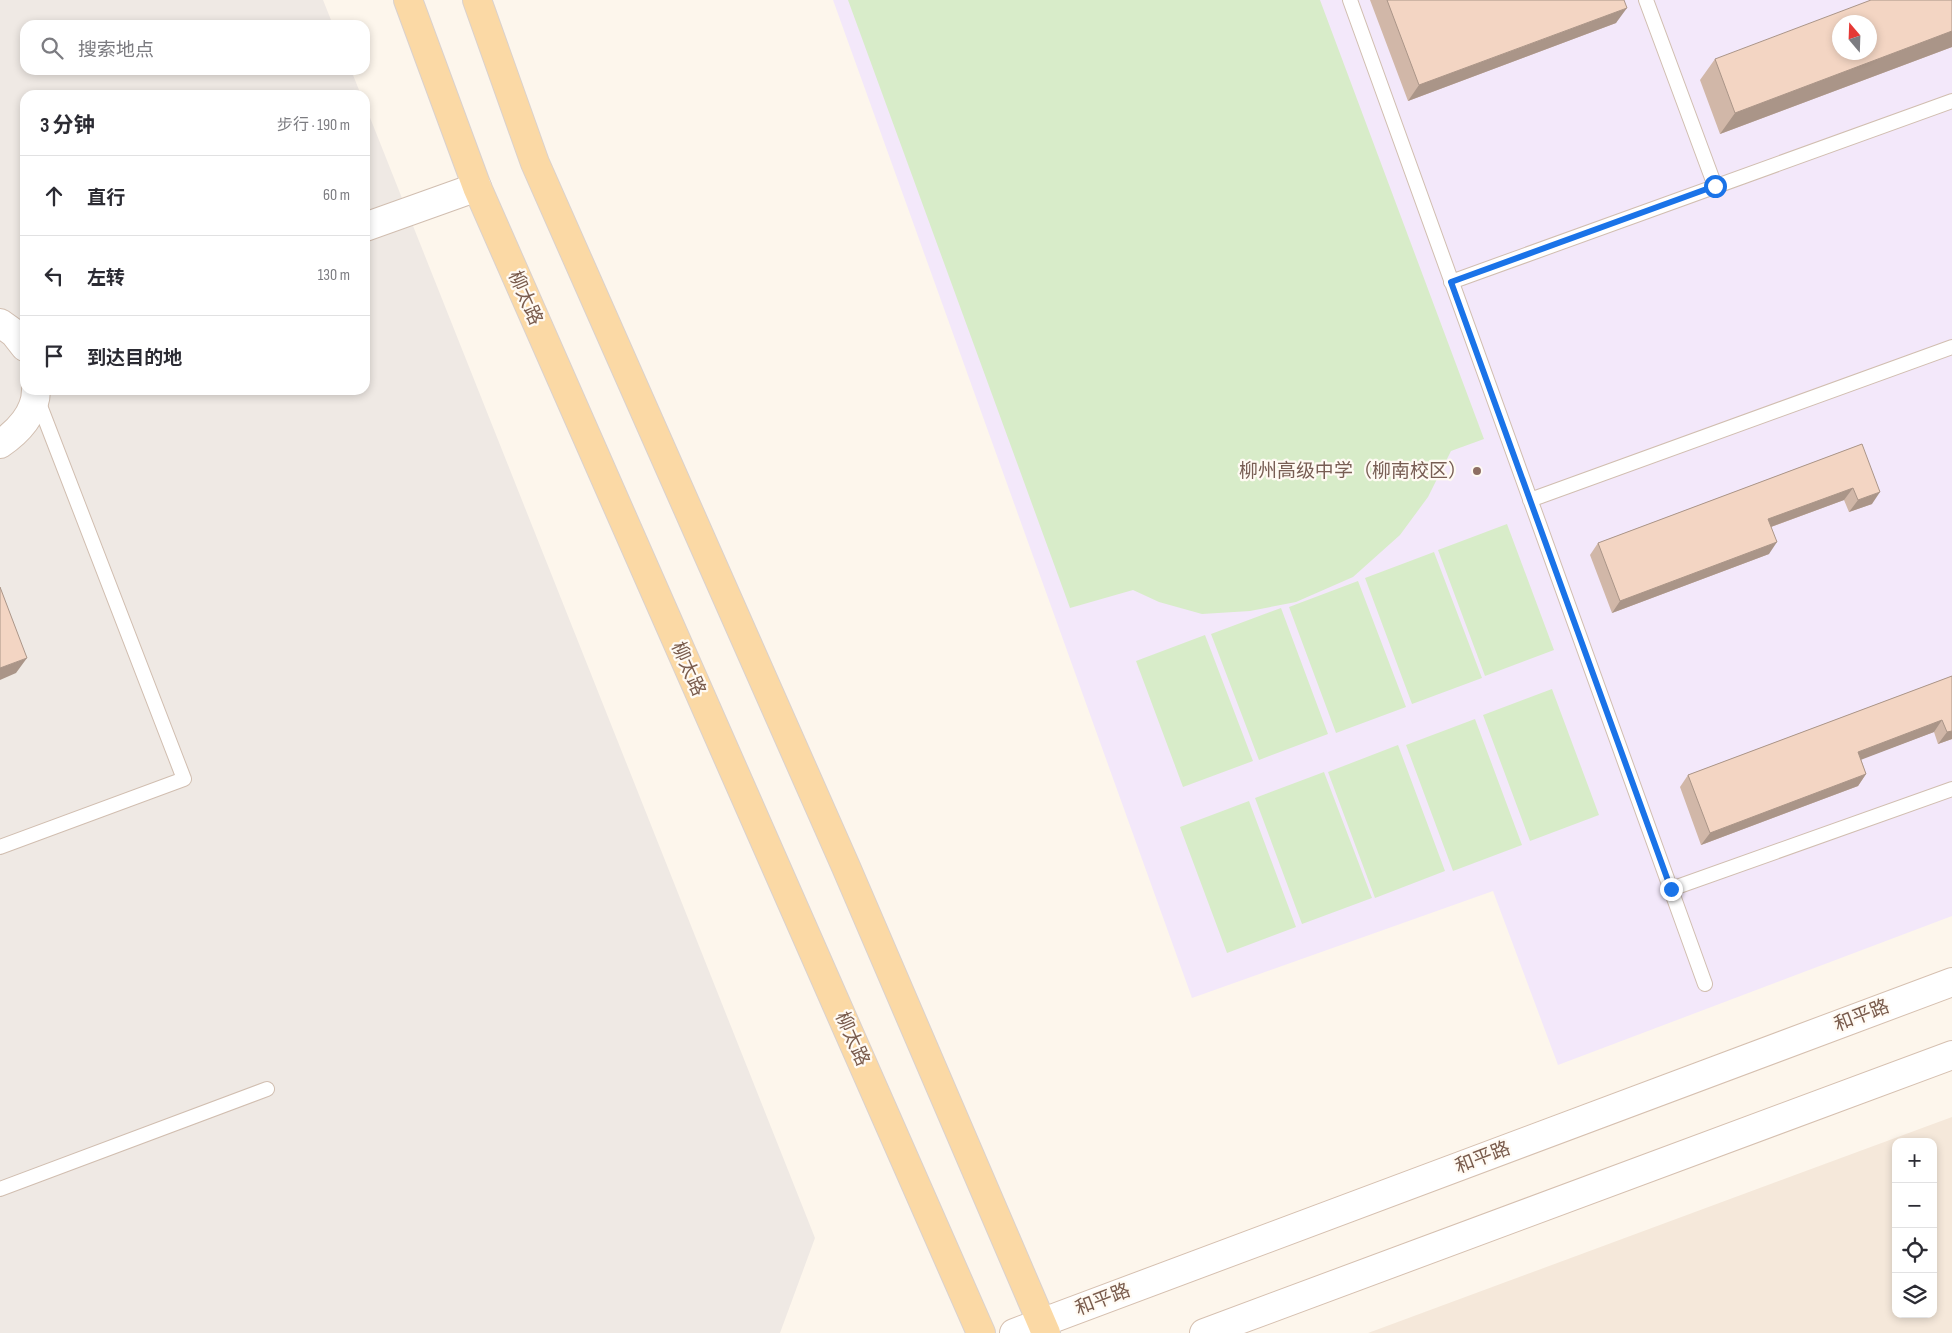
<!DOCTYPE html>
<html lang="zh">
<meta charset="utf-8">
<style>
:root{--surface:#fff;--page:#f2f2f3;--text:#2b2b33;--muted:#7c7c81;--line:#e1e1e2}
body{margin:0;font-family:"Sofia Sans Condensed","Noto Sans SC",sans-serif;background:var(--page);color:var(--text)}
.controls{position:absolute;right:15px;bottom:15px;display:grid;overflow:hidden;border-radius:10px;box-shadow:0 2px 8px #0003}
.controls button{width:45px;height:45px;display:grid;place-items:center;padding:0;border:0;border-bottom:1px solid var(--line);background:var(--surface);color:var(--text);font:25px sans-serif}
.compass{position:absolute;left:1832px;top:15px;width:45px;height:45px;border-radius:50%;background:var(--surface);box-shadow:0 2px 8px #0003;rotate:341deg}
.stop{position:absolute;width:15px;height:15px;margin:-11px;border:4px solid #1a73e8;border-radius:50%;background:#fff}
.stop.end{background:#1a73e8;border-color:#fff;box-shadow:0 1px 5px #0008}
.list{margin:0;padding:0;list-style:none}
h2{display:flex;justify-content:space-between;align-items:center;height:65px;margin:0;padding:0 20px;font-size:21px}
h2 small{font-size:16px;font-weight:400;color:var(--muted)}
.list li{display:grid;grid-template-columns:32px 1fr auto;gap:15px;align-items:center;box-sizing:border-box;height:80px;padding:0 20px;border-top:1px solid var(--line)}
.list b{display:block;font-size:19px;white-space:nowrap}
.list em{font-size:16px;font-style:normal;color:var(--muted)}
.icon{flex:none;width:28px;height:28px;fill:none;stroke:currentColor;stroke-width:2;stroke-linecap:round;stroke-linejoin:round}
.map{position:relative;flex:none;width:1952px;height:1333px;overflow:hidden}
.search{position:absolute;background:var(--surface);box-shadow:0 2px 8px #0003;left:20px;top:20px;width:350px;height:55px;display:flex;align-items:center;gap:12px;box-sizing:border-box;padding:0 18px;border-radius:15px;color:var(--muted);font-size:19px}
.panel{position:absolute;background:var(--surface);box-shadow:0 2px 8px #0003;left:20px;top:90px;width:350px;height:305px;border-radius:15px}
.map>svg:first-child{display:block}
.residential{fill:#f5e8da;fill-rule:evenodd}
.industrial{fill:#efe9e4}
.education{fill:#f3e8fa;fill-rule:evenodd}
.green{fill:#d8ecc9}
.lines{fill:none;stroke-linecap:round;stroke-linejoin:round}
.lane-casing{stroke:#d1beb0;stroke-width:16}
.street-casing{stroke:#d1beb0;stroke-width:30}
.secondary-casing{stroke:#d6c0b0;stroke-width:30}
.primary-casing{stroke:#dad1cd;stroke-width:30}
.lane{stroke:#fff;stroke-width:14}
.street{stroke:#fff;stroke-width:28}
.secondary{stroke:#fff;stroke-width:28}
.primary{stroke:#fbd9a5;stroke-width:28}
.wall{fill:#d1b7a8}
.shaded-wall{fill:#aa9588}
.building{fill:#f3d5c3;stroke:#aa9588;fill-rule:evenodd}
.route{stroke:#1a73e8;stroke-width:6}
.education-dot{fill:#8d6e63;stroke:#fffaf3;stroke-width:2}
.labels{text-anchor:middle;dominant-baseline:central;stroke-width:4.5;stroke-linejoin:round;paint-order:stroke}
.street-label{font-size:19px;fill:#7a5c4d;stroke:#fffaf3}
.education-label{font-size:19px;fill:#785e54;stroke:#fffaf3;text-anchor:end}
</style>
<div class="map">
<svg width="1952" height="1333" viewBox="0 0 1952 1333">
<rect width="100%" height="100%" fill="#fdf6ec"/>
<path class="residential" d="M1952,1117v216h-584zM1896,1142h37v172h-37z"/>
<path class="industrial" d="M0,0h323l10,25h-308v45h326l10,25h-336v295h340v-285l450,1133 -35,95h-780z"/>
<path class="education" d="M833,0h1119v916l-394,149 -65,-174 -301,107zM1840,22h30v30h-30z"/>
<path class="green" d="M848,0h472l164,439 -33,12 -23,46 -28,38 -47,42 -57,25 -46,9 -48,3 -43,-12 -26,-12 -63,18z
M1507,524l47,126 -69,26 -47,-126z
M1434,552l48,126 -70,26 -47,-126z
M1358,581l48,126 -70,26 -47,-126z
M1281,608l47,126 -69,26 -48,-126z
M1205,635l48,126 -70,26 -47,-126z
M1552,689l47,126 -69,26 -47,-126z
M1475,719l47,126 -69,26 -47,-126z
M1398,745l47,126 -70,27 -47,-126z
M1324,772l48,126 -70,26 -47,-126z
M1249,801l47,126 -69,26 -47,-126z"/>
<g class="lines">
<defs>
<path id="lane" d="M1350,0l355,984
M1646,0l69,186
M1451,282l501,-181
M1530,500l422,-153
M0,847l184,-68 -147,-381
M1671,889l281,-100
M0,1189l267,-100"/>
<path id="street" d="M365,227l112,-40
M0,323l14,10 11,14
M0,444c18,-12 36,-31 36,-54"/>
<path id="secondary" d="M1014,1333l938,-351
M1204,1333l748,-278"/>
<path id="primary" d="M408,0l69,187 504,1146
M477,0l58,163 311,704 200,466"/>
</defs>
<use href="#lane" class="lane-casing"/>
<use href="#street" class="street-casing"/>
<use href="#secondary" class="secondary-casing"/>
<use href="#primary" class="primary-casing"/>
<use href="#lane" class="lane"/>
<use href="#street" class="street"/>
<use href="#secondary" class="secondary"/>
<use href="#primary" class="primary"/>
</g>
<path class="wall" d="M1370,0h254l-8,23 -208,78z
M1952,0v47l-232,87 -20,-54 15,-21z
M1862,444l10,60 -23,8 -5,-12 -73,27 -2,27 -157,59 -22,-58 8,-12z
M1952,676v63l-14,5 -4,-12 -73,27 5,15 -8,12 -157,59 -21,-58 8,-12z"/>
<path class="shaded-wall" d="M1627,8l-11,15 -208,78 11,-16z
M1952,31v16l-232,87 15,-21z
M1853,488l-9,12 -84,31 8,-12z
M1880,492l-8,12 -23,8 9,-12z
M1777,542l-8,12 -157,59 8,-12z
M27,658l-11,15 -16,7v-12z
M1942,720l-8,12 -84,32 8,-12z
M1952,731v8l-14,5 9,-12z
M1866,774l-8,12 -157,59 9,-12z"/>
<path class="building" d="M1387,0h237l3,8 -208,77z
M1871,0h81v31l-217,82 -20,-54zM1840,22h30v30h-30z
M1862,444l18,48 -22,8 -5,-12 -85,31 9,23 -157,59 -22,-58z
M0,587l27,71 -27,10z
M1952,676v55l-5,1 -5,-12 -84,32 8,22 -156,59 -22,-58z"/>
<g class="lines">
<path class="route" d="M1671,889l-220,-607 264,-96"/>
</g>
<circle class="education-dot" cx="1477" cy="471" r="5"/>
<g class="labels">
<g class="street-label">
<text transform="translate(525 298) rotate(66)">柳太路</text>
<text transform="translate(688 669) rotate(66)">柳太路</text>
<text transform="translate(1862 1016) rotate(-21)">和平路</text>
<text transform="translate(852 1039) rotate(66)">柳太路</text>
<text transform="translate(1483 1158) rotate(-21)">和平路</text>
<text transform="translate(1103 1300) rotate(-21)">和平路</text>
</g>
<g class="education-label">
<text x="1467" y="471">柳州高级中学（柳南校区）</text>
</g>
</g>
</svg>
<div class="controls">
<button>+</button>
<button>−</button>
<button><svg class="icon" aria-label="locate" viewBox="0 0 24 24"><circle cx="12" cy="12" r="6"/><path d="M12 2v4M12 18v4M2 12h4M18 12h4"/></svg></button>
<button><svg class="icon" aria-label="layers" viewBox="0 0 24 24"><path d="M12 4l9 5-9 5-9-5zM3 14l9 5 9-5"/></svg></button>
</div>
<svg class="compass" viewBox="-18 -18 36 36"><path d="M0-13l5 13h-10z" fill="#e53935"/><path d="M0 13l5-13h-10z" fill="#7c7c81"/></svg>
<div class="stop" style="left:1715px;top:186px"></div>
<div class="stop end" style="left:1671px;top:889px"></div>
<div class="search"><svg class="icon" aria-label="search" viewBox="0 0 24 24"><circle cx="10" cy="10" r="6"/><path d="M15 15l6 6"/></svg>搜索地点</div>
<section class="panel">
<h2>3 分钟<small>步行 · 190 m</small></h2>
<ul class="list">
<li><svg class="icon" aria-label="ahead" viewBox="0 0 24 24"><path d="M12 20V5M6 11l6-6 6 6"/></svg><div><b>直行</b></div><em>60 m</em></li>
<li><svg class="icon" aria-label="left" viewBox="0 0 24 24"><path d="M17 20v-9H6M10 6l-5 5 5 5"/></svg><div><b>左转</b></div><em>130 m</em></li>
<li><svg class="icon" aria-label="arrive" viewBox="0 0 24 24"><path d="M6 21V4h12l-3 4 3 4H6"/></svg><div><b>到达目的地</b></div></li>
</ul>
</section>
</div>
